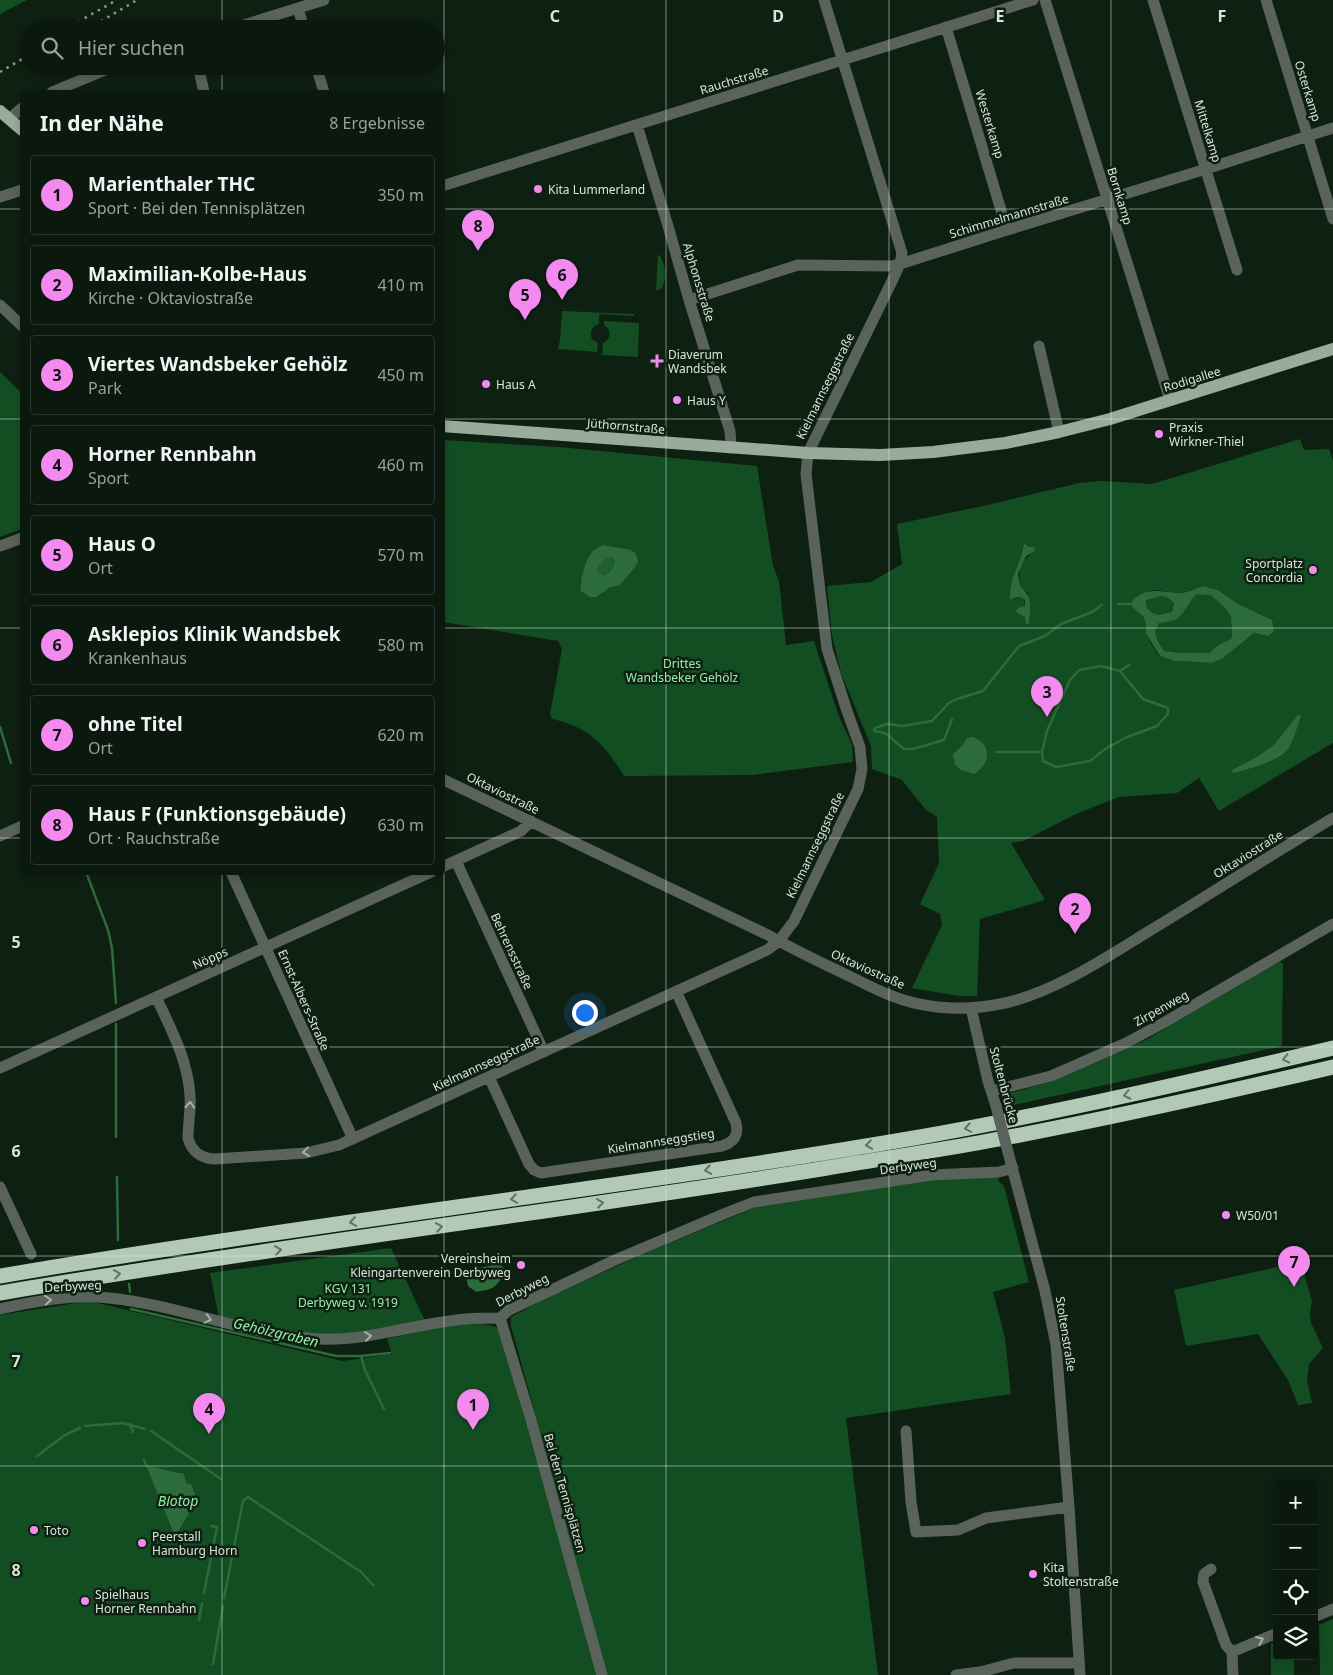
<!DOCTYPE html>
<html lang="de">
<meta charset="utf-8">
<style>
:root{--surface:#0a180d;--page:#132116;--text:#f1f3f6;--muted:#99a09d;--line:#2a372e;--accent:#f489f0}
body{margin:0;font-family:"Noto Sans",sans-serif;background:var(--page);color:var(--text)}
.controls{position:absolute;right:15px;bottom:15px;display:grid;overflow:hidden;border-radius:5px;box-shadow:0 2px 8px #0003}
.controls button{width:45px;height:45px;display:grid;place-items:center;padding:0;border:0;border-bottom:1px solid var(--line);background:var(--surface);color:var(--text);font:25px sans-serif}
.you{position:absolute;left:584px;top:1012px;width:18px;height:18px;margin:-12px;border:4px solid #fff;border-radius:50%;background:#1a73e8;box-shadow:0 0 0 8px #1a73e833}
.badge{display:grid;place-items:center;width:32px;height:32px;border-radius:50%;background:var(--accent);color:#111;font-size:16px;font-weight:700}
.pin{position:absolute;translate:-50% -41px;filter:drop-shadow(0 1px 2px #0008)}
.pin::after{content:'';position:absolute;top:26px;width:18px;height:15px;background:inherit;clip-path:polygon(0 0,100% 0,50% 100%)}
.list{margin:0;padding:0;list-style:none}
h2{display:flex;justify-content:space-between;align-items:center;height:65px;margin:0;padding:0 20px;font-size:21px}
h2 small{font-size:16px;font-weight:400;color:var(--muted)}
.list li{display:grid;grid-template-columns:32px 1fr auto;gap:15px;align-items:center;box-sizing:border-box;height:80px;margin:0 10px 10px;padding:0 10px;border:1px solid var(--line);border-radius:5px}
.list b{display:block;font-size:19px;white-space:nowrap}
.list p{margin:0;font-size:16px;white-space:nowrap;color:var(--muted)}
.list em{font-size:16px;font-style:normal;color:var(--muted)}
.icon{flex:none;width:28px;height:28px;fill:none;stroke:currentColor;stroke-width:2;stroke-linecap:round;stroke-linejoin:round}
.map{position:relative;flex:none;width:1333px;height:1675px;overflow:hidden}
.search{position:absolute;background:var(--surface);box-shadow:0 2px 8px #0003;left:20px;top:20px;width:425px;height:55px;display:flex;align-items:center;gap:12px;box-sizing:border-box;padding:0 18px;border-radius:28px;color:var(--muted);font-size:19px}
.panel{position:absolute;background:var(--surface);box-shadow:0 2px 8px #0003;left:20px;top:90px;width:425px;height:785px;border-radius:5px}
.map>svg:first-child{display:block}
.green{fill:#134e23;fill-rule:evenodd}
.forest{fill:#206030}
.water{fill:#2c6b3a;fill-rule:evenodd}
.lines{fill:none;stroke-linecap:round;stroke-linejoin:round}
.stream{stroke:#2c6b3a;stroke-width:2.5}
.minor{stroke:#5a635b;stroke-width:11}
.major{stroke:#99ac9b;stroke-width:12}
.highway{stroke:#b2c9b5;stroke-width:15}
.rail{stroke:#89988b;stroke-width:2.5;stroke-dasharray:2.5 5;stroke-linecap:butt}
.minor-bridge{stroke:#5a635b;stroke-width:11}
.oneway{stroke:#607463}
.oneway2{stroke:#a6b1a7}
.grid{fill:none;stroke:#d9e5da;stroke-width:1;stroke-opacity:0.55}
.poi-dot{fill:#f489f0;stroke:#0e2011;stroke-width:2}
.labels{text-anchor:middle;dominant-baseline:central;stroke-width:5;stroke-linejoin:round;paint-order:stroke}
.street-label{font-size:12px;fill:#d9e5da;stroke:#0e2011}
.poi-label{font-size:12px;fill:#d9e5da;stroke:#0e2011;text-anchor:start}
.park-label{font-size:12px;fill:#97efa6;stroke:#0e2011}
.water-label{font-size:14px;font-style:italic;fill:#96eea5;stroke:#0e2011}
.grid-label{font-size:16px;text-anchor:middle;font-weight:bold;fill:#d9e5da;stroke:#0e2011;stroke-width:5;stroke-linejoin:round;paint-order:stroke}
</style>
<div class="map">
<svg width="1333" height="1675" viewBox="0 0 1333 1675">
<rect width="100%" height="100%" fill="#0e2011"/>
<path class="green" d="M0,0h27l-27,14z
M658,254c8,9 9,24 4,34l-6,3z
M562,311l72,3v2l-35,-2v10c-7,2 -10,8 -7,15l6,4 -1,9 -39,-3 2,-9z
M604,321l35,2 -1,34 -36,-2 1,-12c8,-4 9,-13 1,-18z
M0,372l22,21v136l-22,8z
M1300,439l4,11 25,-1 4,12v282l-114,68 -20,-33 -22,15 -58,4 -43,17 -53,27 -12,2 34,57 -65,19 -3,77h-18l-47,-8 30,-63 -2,-11 -20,-10 19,-41 -2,-46 -11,-7 -24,-30 -30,-11 -1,-23 -30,-73 -9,-38 -5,-49 44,-4 31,-18 -5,-40 95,-20 87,-21 22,-2 51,3zM1024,543l5,4h6l-1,5c-14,8 -16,20 -14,34l8,8 -3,23 -4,-2c3,-7 6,-12 1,-18h-7l-6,-2c4,-18 12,-35 15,-52zM1203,586l15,4 20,14 33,16 -4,16 -13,-3 -32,26 -10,4 -38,-2 -15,-5 -9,-14 -4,-8v-9l-9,-30 18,-5 27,3z
M442,440l117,7 198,19 16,100 6,15 7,64 28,-4 24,73 14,31 1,17 -100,13 -129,1c-18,-30 -36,-50 -72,-57l-2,-5 12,-65 -4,-8 -115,-19zM604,545l11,2 5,38 -11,3 -29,-3c5,-17 5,-33 24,-40z
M1197,594h14l14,14 6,8 1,22c-9,6 -16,7 -22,15h-30l-16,-2 -6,-10 -3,-9 4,-9c29,-5 20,-12 38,-29z
M1162,596l6,2 6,5 -2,9c-12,2 -15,6 -25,-4l-1,-9z
M1280,961l3,3 -1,82 -273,60 -6,-11 47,-13 96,-42z
M998,1176l1,6 5,4 25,96 -36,10 12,46 6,56 -165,24 32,257h-271l-96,-349v-9l35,-19 107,-48 111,-46 169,-27z
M391,1248l35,75 -35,7 -80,6 -92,-18 -9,-45z
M1304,1261l1,16 7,24 -2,11 1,11 12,25 -14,16 -2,17 5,22 -14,2 -10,-25 -30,-46 -72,12 -12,-56z
M89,1301l254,60 49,-7 -5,-15c27,-6 88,-24 112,-10l99,346h-598v-360z
M1333,1619v56h-13l-1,-50z
M1277,1642v14h17v19h-23v-31z"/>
<path class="forest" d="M612,557l3,5c-3,7 -6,10 -12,13l-5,-3v-5l9,-9z"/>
<path class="water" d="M1024,543l5,4h6l-1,5 -8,4 -8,18 2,12c14,13 10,20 9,38h-3l-1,-7 -9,-5 2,-4 7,-2v-6l-4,-3h-6l-5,3c-2,-20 12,-38 14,-57z
M604,545l27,5 5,4 2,7 -2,5 -16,19 -11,3 -13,9h-6l-9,-6c-2,-9 5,-34 12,-40 3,-3 7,-5 11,-6zM612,557l3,5c-3,7 -6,11 -12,13l-5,-3v-5l9,-9z
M1203,586l15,4 20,14 34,16 2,11 -6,5 -14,-3 -32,26 -10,4 -38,-2 -14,-5 -14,-22v-9l-3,-9 -10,-8 -1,-7c13,-15 31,-9 48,-8 7,0 16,-5 23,-7zM1197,594l14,1 14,13 6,8 1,22c-9,6 -16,6 -22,15h-30l-16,-2 -6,-10 -3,-9 4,-9c7,-1 15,-1 20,-6 6,-5 11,-17 18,-23zM1162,596l6,2 6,5 -2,9c-12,2 -15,6 -25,-4l-1,-8z
M1298,715h2l1,1c-4,11 -7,24 -13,33 -10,13 -39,19 -53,24l-3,-1v-2l25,-13 17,-12z
M973,737c20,7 17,28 1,37l-13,-4 -6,-5 -2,-11 9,-8 5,-8z
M498,1264c13,4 2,19 -6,24 -4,2 -11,3 -16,4l-8,-6 -3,-14 8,-3z
M146,1465l31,8h6l4,11h4l4,11v9l-18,29 -3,1z"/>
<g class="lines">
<path class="stream" d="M1118,604h15
M1101,666l19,5 23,28 25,9v6l-11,12 -30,11 -22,12 -15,12 -34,6 -13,-6 -1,-9 5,-21 23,-51 9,-10z
M1120,671l9,-6
M952,719l-8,21 -31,9h-9l-19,-16 -11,-2 1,-3 12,-4 16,2 29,-5 17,-18 8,-4 26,-8 36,-45 26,-10 16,-12 31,-12 10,-7
M0,727l11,36
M996,752h46
M86,872l22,58 4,18 4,55
M116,1024v113
M117,1177l1,63
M129,1284l1,8
M131,1309l205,47h25l4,14 19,39
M361,1356l29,-3
M130,1424l3,8
M85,1426l38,-3 22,6
M151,1431l70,48
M37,1456l28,-21 15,-7
M144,1460l2,5
M204,1593l13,-66 -6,-1
M224,1598l19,-97 5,-4 113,75 12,13
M199,1620l3,-16
M213,1664l10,-58"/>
<path class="minor" d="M1045,0l125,400
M1153,0l84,270
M1266,0l67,219
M298,8l6,21
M946,27l61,203
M231,29l93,-29
M198,66l6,26
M316,66l8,26
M52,92l63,-26
M9,119l13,-11
M637,125l31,101 21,74 41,131 1,17
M442,186l591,-186
M0,197l22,-7
M689,300l109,-35 93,1 9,-2 107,-34 199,-61 127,-41
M0,305l22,21
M1039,346l20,86
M0,546l22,-8
M442,779l326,156c26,15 54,28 81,41 22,11 45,23 70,28 28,6 58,5 86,-1 49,-11 99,-44 141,-70 63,-38 124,-78 187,-115
M0,836l22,-10
M456,861l88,191
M442,867l79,-36 10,-10
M231,872l122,267
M156,997c15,32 32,63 34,99 1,14 -2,28 -2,42 4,14 12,20 26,21l92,-6 33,-8 428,-195 12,-9 15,-20 64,-132 4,-20 -2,-22 -13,-36 -20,-62 -21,-175 2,-21 86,-176 6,-13 2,-11 -78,-253
M971,1008l17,73 8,25
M0,1068l431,-196
M489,1077l40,87 5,6 7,3 181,-27c12,-4 17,-10 14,-23l-60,-132
M992,1091l59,-15 75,-33 39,-21 168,-98
M1008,1152l37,139 11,54 13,162 11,168
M0,1187l31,67
M0,1309c35,-8 73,-15 109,-11 70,7 140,38 211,41 50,2 97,-16 146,-20 11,-1 23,-1 34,-1l9,-8 106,-50 111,-47 28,-11 177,-27 68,-3 14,-4
M500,1318l31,102 71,255
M906,1431l5,71 5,30 42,-2 28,-12 83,-11
M1211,1569l-7,5 -1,8 23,63 6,7
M1314,1617l19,-8
M956,1675l24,-3 34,-9h65
M1233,1675l-1,-23 45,-19"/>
<path class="major" d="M0,111l22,19
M442,426l366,27 72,2 53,-3 72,-9 54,-11 51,-13 223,-70"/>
<path class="highway" d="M0,1276c304,-52 610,-86 914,-138 141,-25 280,-57 419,-90
M0,1293c275,-47 552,-80 827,-125 53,-9 107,-17 161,-27 115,-21 230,-47 345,-74"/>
<path class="rail" d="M65,29l52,-29
M88,29l49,-29
M0,72l29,-17"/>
<path class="minor-bridge" d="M996,1106l12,46"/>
</g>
<defs><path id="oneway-chevron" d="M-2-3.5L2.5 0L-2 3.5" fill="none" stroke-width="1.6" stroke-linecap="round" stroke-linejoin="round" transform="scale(1.25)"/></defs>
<g class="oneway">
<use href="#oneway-chevron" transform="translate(1286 1059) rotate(167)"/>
<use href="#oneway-chevron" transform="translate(1127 1095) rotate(168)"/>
<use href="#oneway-chevron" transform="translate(968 1128) rotate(169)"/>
<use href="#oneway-chevron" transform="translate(869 1145) rotate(171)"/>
<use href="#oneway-chevron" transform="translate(708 1170) rotate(171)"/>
<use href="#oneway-chevron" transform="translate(514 1199) rotate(172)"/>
<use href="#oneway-chevron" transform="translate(600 1203) rotate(-8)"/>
<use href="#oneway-chevron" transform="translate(353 1222) rotate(172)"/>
<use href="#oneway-chevron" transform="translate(439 1227) rotate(-8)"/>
<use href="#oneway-chevron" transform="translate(278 1250) rotate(-8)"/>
<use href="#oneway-chevron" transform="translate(117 1274) rotate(-8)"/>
</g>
<g class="oneway2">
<use href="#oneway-chevron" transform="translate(190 1105) rotate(-87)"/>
<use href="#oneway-chevron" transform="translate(306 1152) rotate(173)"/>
<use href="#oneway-chevron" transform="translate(48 1300) rotate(-5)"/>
<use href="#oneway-chevron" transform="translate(208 1319) rotate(14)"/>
<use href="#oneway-chevron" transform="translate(368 1336) rotate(-8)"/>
<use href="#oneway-chevron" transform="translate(1260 1640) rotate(-23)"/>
</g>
<path class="grid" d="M222,0v29M444,0v1675M666,0v1675M889,0v1675M1111,0v1675M222,66v26M0,209h22M442,209h891M0,419h22M442,419h891M0,628h22M442,628h891M0,838h22M442,838h891M222,872v803M0,1047h1333M0,1256h1333M0,1466h1333"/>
<g class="poi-dot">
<circle cx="538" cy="189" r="5"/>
<path d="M654.5 353.5h5v5h5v5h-5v5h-5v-5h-5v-5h5z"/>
<circle cx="486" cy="384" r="5"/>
<circle cx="677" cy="400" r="5"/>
<circle cx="1159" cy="434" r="5"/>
<circle cx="1313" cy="570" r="5"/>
<circle cx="1226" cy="1215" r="5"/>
<circle cx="521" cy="1265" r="5"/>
<circle cx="34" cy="1530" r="5"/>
<circle cx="142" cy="1543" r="5"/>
<circle cx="1033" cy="1574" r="5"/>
<circle cx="85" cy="1601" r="5"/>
</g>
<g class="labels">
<g class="street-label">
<text transform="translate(734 80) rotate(-17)">Rauchstraße</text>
<text transform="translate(1308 91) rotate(73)">Osterkamp</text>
<text transform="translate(990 124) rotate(73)">Westerkamp</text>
<text transform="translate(1208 131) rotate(73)">Mittelkamp</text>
<text transform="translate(1120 196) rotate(73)">Bornkamp</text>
<text transform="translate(1009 216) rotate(-17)">Schimmelmannstraße</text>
<text transform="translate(699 282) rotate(73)">Alphonsstraße</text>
<text transform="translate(1192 379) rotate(-17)">Rodigallee</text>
<text transform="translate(825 386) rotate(-64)">Kielmannseggstraße</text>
<text transform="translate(626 426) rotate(5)">Jüthornstraße</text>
<text transform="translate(503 793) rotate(26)">Oktaviostraße</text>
<text transform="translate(815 845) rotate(-64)">Kielmannseggstraße</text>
<text transform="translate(1248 854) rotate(-32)">Oktaviostraße</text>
<text transform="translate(512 951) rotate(65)">Behrensstraße</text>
<text transform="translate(210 958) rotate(-24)">Nöpps</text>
<text transform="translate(868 969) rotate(24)">Oktaviostraße</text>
<text transform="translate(304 1000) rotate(66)">Ernst-Albers-Straße</text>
<text transform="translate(1161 1008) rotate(-29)">Zirpenweg</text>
<text transform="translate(486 1063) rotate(-25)">Kielmannseggstraße</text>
<text transform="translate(1004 1085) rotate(75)">Stoltenbrücke</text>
<text transform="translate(661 1141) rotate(-9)">Kielmannseggstieg</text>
<text transform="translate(908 1166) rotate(-8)">Derbyweg</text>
<text transform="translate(73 1286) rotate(-3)">Derbyweg</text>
<text transform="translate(522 1290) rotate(-27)">Derbyweg</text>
<text transform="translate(1066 1334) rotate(81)">Stoltenstraße</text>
<text transform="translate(565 1493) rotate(74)">Bei den Tennisplätzen</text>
</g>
<g class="poi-label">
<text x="548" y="189">Kita Lummerland</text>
<text x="668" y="354">Diaverum<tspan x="668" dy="14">Wandsbek</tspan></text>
<text x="496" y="384">Haus A</text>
<text x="687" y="400">Haus Y</text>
<text x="1169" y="427">Praxis<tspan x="1169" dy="14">Wirkner-Thiel</tspan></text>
<text x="1303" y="563" text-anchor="end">Sportplatz<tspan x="1303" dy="14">Concordia</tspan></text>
<text x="1236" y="1215">W50/01</text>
<text x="511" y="1258" text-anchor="end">Vereinsheim<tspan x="511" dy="14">Kleingartenverein Derbyweg</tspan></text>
<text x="44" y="1530">Toto</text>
<text x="152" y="1536">Peerstall<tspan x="152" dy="14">Hamburg Horn</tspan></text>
<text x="1043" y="1567">Kita<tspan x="1043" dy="14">Stoltenstraße</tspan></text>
<text x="95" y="1594">Spielhaus<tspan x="95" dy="14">Horner Rennbahn</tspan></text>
</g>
<g class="park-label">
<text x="682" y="663">Drittes<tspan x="682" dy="14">Wandsbeker Gehölz</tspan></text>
<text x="348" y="1288">KGV 131<tspan x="348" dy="14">Derbyweg v. 1919</tspan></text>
</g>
<g class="water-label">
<text transform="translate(276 1332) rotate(13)">Gehölzgraben</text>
<text x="178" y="1500">Biotop</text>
</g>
</g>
<g class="grid-label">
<text x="555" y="22">C</text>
<text x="778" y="22">D</text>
<text x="1000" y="22">E</text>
<text x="1222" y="22">F</text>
<text x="16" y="948">5</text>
<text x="16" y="1157">6</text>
<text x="16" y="1367">7</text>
<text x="16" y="1576">8</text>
</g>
</svg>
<div class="controls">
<button>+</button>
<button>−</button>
<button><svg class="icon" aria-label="locate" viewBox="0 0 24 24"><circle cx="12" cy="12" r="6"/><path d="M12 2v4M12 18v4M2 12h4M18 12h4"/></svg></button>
<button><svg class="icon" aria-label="layers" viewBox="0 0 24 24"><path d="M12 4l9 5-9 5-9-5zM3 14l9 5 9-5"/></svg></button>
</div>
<div class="you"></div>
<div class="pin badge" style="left:473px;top:1430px">1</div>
<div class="pin badge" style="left:1075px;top:934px">2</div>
<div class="pin badge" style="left:1047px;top:717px">3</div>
<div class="pin badge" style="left:209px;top:1434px">4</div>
<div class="pin badge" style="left:525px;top:320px">5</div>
<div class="pin badge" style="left:562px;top:300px">6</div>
<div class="pin badge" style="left:1294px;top:1287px">7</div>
<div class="pin badge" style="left:478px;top:251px">8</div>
<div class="search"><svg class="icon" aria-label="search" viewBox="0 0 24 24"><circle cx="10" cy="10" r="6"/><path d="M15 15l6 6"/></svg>Hier suchen</div>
<section class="panel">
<h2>In der Nähe<small>8 Ergebnisse</small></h2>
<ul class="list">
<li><span class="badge">1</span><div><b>Marienthaler THC</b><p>Sport · Bei den Tennisplätzen</p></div><em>350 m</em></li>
<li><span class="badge">2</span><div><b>Maximilian-Kolbe-Haus</b><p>Kirche · Oktaviostraße</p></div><em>410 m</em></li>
<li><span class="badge">3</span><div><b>Viertes Wandsbeker Gehölz</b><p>Park</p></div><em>450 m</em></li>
<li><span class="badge">4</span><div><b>Horner Rennbahn</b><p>Sport</p></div><em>460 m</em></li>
<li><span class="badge">5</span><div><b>Haus O</b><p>Ort</p></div><em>570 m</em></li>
<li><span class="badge">6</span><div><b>Asklepios Klinik Wandsbek</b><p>Krankenhaus</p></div><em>580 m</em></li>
<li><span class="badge">7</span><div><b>ohne Titel</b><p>Ort</p></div><em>620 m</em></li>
<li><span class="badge">8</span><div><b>Haus F (Funktionsgebäude)</b><p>Ort · Rauchstraße</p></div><em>630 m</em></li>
</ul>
</section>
</div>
